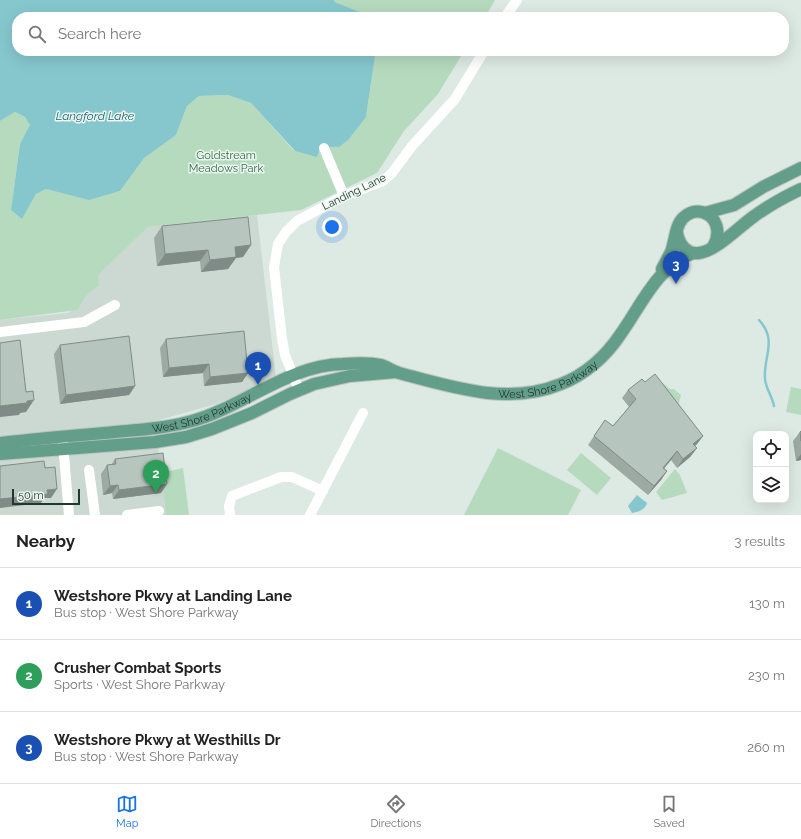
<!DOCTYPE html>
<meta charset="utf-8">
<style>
:root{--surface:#fff;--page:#f6f6f6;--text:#222;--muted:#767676;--line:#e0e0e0;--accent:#1a73e8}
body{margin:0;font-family:Raleway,sans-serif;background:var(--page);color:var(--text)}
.controls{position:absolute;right:12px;bottom:12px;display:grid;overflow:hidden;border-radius:8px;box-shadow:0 4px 16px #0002}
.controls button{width:36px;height:36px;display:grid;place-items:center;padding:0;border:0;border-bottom:1px solid var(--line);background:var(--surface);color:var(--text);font:20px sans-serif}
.scale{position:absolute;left:12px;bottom:10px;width:68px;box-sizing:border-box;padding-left:4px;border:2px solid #203830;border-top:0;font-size:11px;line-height:14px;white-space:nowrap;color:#203830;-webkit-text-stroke:3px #edf6f1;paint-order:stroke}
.you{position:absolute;left:332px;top:227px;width:14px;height:14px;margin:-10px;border:3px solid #fff;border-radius:50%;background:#1a73e8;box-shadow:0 0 0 6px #1a73e833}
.badge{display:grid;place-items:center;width:26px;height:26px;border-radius:50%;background:var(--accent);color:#fff;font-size:13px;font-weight:700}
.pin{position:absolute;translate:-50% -33px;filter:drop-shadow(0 1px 2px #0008)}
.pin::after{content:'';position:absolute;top:21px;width:14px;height:12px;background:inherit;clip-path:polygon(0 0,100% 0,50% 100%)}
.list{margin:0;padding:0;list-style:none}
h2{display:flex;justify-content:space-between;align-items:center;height:52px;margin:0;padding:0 16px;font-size:17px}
h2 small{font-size:13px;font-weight:400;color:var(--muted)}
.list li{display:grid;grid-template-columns:26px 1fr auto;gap:12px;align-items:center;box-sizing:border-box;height:72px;padding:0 16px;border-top:1px solid var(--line)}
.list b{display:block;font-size:15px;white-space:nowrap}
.list p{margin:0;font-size:13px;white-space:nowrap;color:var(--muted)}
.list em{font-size:13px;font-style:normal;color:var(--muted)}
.icon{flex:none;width:22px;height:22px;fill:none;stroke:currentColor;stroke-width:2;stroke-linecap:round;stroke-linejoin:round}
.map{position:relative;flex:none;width:801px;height:515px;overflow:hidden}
.search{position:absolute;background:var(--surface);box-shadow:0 4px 16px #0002;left:12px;right:12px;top:12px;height:44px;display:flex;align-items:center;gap:10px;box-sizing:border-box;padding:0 14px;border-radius:16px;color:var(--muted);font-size:15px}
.sheet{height:268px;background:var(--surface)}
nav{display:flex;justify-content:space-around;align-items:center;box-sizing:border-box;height:56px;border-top:1px solid var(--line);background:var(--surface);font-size:11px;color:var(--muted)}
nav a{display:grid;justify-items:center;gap:2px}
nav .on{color:var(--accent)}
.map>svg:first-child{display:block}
.built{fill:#ccd9d2}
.green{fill:#b6dabe}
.water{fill:#86c7ce}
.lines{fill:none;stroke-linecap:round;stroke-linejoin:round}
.stream{stroke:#86c7ce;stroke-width:2.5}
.major-casing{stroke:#bcc3c1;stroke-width:14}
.minor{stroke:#fff;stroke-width:10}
.major{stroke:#639e8b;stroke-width:12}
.wall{fill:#9daaa4}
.shaded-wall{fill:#7f8b86}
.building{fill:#b6c6bf;stroke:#7f8b86}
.labels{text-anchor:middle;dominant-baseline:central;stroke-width:3;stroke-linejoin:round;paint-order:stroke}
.park-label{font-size:11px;fill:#2b6d41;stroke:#edf6f1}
.street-label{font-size:11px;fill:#203830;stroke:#edf6f1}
.water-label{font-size:12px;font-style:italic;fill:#1c6872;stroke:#edf6f1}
</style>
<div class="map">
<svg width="801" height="515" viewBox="0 0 801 515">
<rect width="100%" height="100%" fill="#dde9e3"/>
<path class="built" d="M257,215l19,163 -60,26 -61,17 11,94h-166v-195l68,-7 12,-8 3,-7 8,-8 8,-4 -2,-11 51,-48z"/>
<path class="green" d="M334,0h161l-10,17h-122l-2,-4 -26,-11z
M374,51h90l-26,43 -34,37 -27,42 -76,37 -153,17 -50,48 1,11c-12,6 -15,13 -22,24l-77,10v-199l15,-9 10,5 6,8 -11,19 -9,66 11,8 14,-24 10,-5 43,10 31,-8 24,-34 32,-22 11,-29 12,-10 29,-1 23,8 43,48h25l11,-5 36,-29 9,-61z
M659,380l11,9h4l7,6 -3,12z
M791,387l10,2v26l-15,-3z
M498,448l83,42 -13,25h-104z
M581,453l30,25 -14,17 -30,-25z
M183,468l6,47h-23l-5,-42z
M675,469l5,6 7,18 -25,7 -6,-8z"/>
<path class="water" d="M0,0h334l1,2 27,11 1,4h-346v34h357l1,5 -9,61 -18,23 -9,7c-8,-1 -13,0 -20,4l-2,6 -22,-6 -44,-48 -23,-8 -29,1 -12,10 -11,29 -32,23 -24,33 -31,9 -43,-11 -10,5 -14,25 -11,-9 9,-66 10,-19 -5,-8 -10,-5 -15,9z
M637,495l10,8c-2,7 -9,9 -15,10l-4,-7z"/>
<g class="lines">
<path class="stream" d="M759,320c19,21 4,36 6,59 1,10 7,17 9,27"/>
<defs>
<g id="major">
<path d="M705,213l29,-8 29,-18 38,-19"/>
<path d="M677,233c2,11 10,22 22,20 17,-2 40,-26 54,-36 15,-11 31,-20 48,-28"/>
<path d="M662,269c3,-6 6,-11 9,-17 4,-10 4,-26 12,-34 18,-18 45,4 30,29"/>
<path id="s1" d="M0,443c35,-4 69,-7 104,-10 30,-3 59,-4 88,-12 51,-14 96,-56 151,-57 12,-1 26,-2 38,1 6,2 12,6 18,8 53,14 109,33 162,11 24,-9 45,-28 59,-49 21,-29 37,-69 73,-82"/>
<path d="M0,454l155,-12 31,-5 26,-8 40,-16 38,-19 24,-10 36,-8 46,-4"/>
</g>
</defs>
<use href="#major" class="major-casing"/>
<path class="minor" d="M505,17l12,-17
M324,148l20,48
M0,332l84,-10 31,-17
M299,390l-14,-35 -3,-16 -8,-72 4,-23 8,-12 11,-11 47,-25 39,-15 9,-8 20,-27 43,-47 29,-48
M63,443l6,72
M89,470l6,45
M127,515l32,-4
M230,515l-1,-9 3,-10 49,-19h11l31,14
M310,515l53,-102"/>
<use href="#major" class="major"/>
</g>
<path class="wall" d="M162,226l89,19 -8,12 -7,1 -8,11 -27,3 -1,-11 -43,5 -3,-28z
M166,339l82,34 -6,9 -38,4 -1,-13 -40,4 -3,-29z
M60,345l75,41 -6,9 -69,9 -6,-50z
M645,382l58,54 -6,8 -2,2 2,2 -7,9 -13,11 -6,-8 -7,8 3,3 -6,9 -13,15 -60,-50 17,-25 8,6 16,-19 -7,-9 6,-8z
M801,431v29l-5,1 -3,-20 7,-9z
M115,459l52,25 -6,9 -48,6 -1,-6 -9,2 -2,-21 6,-9h4z"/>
<path class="shaded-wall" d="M251,245l-8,12 -7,1 -8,11 -27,3 9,-12 25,-13z
M208,250l-8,11 -43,5 8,-12z
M209,364l-6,9 -40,4 6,-9z
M248,373l-6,9 -38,4 6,-9z
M135,386l-6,9 -69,9 6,-9z
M34,400l-8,12 -6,1 -1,2 -19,2v-11z
M703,436l-6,8 -10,9 6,-9z
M697,448l-7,9 -13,11 6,-9z
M677,451l-6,9 -14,17 6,-9z
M801,454v6l-5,1z
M667,471l-6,9 -13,15 6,-9z
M167,484l-6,9 -48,6 6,-9z
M118,485l-6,8 -9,2 7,-9z
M57,489l-6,9h-7l-3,5 -41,5v-9l47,-9z"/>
<path class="building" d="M248,217l3,28 -16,2 1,10 -26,3 -2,-10 -43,4 -3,-28z
M244,331l4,42 -38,4 -1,-13 -40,4 -3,-29z
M129,336l6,50 -69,9 -6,-50z
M20,340l6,52 7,-1 1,9 -7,1v2l-27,3v-63z
M655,374l48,62 -10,8 4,4 -14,11 -6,-8 -14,17 4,3 -13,15 -60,-50 11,-16 8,6 23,-27 -8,-9 14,-11 3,3z
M801,431v10l-1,-9z
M163,453l4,31 -48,6 -1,-5 -8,1 -3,-21 9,-1 -1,-5z
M44,461l1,7 10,-1 2,22 -10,1 1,4 -48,5v-33z"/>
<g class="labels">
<g class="park-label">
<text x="226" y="155">Goldstream<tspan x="226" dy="13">Meadows Park</tspan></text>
</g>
<g class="street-label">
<text transform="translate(354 192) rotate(-26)">Landing Lane</text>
<text stroke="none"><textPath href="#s1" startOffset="568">West Shore Parkway</textPath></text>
<text stroke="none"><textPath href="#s1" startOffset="205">West Shore Parkway</textPath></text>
</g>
<g class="water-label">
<text x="95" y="116">Langford Lake</text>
</g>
</g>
</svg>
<div class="controls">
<button><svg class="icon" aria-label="locate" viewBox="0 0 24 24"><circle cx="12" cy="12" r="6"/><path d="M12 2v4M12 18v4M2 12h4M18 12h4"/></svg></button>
<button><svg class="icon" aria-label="layers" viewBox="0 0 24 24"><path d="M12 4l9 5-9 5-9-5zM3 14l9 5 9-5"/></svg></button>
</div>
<div class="scale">50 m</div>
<div class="you"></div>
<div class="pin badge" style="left:258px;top:385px;background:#1a4fb4">1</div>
<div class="pin badge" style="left:156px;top:493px;background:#2e9e5b">2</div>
<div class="pin badge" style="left:676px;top:284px;background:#1a4fb4">3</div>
<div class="search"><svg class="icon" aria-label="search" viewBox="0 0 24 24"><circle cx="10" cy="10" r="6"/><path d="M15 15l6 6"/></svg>Search here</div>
</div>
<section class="sheet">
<h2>Nearby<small>3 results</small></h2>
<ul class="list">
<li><span class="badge" style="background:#1a4fb4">1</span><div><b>Westshore Pkwy at Landing Lane</b><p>Bus stop · West Shore Parkway</p></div><em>130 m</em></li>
<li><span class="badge" style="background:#2e9e5b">2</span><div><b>Crusher Combat Sports</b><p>Sports · West Shore Parkway</p></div><em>230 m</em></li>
<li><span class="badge" style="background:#1a4fb4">3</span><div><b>Westshore Pkwy at Westhills Dr</b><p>Bus stop · West Shore Parkway</p></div><em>260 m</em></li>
</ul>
</section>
<nav>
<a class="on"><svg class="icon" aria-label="map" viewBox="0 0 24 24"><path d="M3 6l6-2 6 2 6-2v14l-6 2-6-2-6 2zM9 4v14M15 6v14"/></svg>Map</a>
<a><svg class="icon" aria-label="directions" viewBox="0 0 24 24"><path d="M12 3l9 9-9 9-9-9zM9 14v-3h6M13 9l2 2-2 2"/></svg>Directions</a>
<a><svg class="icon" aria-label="saved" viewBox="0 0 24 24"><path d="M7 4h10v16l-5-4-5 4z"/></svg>Saved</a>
</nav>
